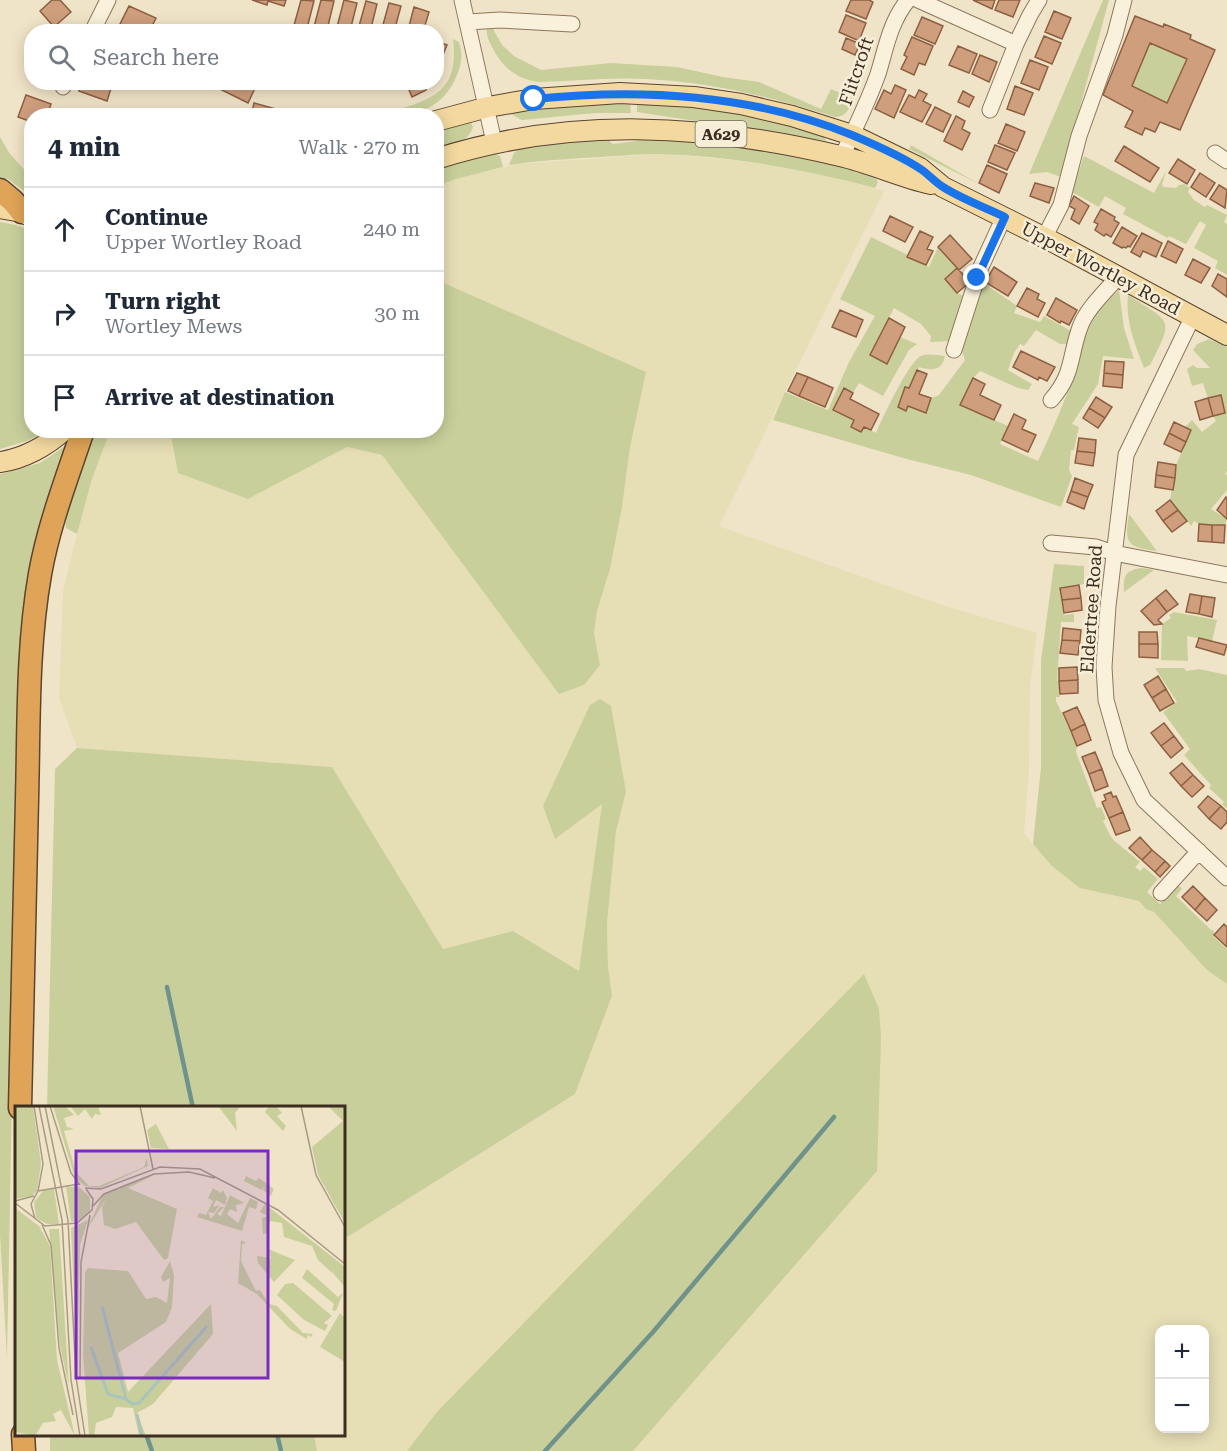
<!DOCTYPE html>
<meta charset="utf-8">
<style>
:root{--surface:#fff;--page:#f2f2f3;--text:#1f2937;--muted:#747a83;--line:#e0e1e3}
body{margin:0;font-family:"Roboto Serif",serif;background:var(--page);color:var(--text)}
.controls{position:absolute;right:18px;bottom:18px;display:grid;overflow:hidden;border-radius:12px;box-shadow:0 3px 15px #0003}
.controls button{width:54px;height:54px;display:grid;place-items:center;padding:0;border:0;border-bottom:2px solid var(--line);background:var(--surface);color:var(--text);font:30px sans-serif}
.stop{position:absolute;width:18px;height:18px;margin:-14px;border:4px solid #1a73e8;border-radius:50%;background:#fff}
.stop.end{background:#1a73e8;border-color:#fff;box-shadow:0 2px 6px #0008}
.list{margin:0;padding:0;list-style:none}
h2{display:flex;justify-content:space-between;align-items:center;height:78px;margin:0;padding:0 24px;font-size:26px}
h2 small{font-size:20px;font-weight:400;color:var(--muted)}
.list li{display:grid;grid-template-columns:39px 1fr auto;gap:18px;align-items:center;box-sizing:border-box;height:84px;padding:0 24px;border-top:2px solid var(--line)}
.list b{display:block;font-size:22px;white-space:nowrap}
.list p{margin:0;font-size:20px;white-space:nowrap;color:var(--muted)}
.list em{font-size:20px;font-style:normal;color:var(--muted)}
.icon{flex:none;width:33px;height:33px;fill:none;stroke:currentColor;stroke-width:2;stroke-linecap:round;stroke-linejoin:round}
.map{position:relative;flex:none;width:1227px;height:1451px;overflow:hidden}
.search{position:absolute;background:var(--surface);box-shadow:0 3px 15px #0003;left:24px;top:24px;width:420px;height:66px;display:flex;align-items:center;gap:15px;box-sizing:border-box;padding:0 21px;border-radius:24px;color:var(--muted);font-size:22px}
.panel{position:absolute;background:var(--surface);box-shadow:0 3px 15px #0003;left:24px;top:108px;width:420px;height:330px;border-radius:24px}
.map>svg:first-child{display:block}
.farmland{fill:#e6deb5;fill-rule:evenodd}
.green{fill:#c9cf9b}
.lines{fill:none;stroke-linecap:round;stroke-linejoin:round}
.stream{stroke:#6f938a;stroke-width:4.5}
.building{fill:#cf9f7d;stroke:#8d5f41;stroke-width:1.5;fill-rule:evenodd}
.minor-casing{stroke:#8d765c;stroke-width:17}
.major-casing{stroke:#5b4430;stroke-width:22}
.highway-casing{stroke:#5b4430;stroke-width:25}
.minor{stroke:#faf1dc;stroke-width:15}
.major{stroke:#f3d9a0;stroke-width:20}
.highway{stroke:#e0a458;stroke-width:22}
.route{stroke:#1a73e8;stroke-width:8}
.labels{text-anchor:middle;dominant-baseline:central;stroke-width:5;stroke-linejoin:round;paint-order:stroke}
.shield{fill:#f7eed8;stroke:#756857;stroke-width:1.5}
.shield-label{font-size:16px;font-weight:bold;fill:#3d2e20}
.street-label{font-size:18px;fill:#3d2e20;stroke:#f7eed8}
.inset-river{fill:none;stroke:#a9c4bc;stroke-width:3}
.inset-road{fill:none;stroke:#a89b85;stroke-width:1.5}
.view{fill:#7b2cbf;fill-opacity:0.15;stroke:#7b2cbf;stroke-width:3}
.inset-edge{fill:none;stroke:#3d2e20;stroke-width:3}
</style>
<div class="map">
<svg width="1227" height="1451" viewBox="0 0 1227 1451">
<rect width="100%" height="100%" fill="#f0e4c8"/>
<path class="farmland" d="M658,154l77,6 44,6 45,9 60,16 -165,335 223,79 95,28 -7,53 -1,85 -5,62 12,15 74,47 29,6 7,8 8,3 53,58 20,14v467h-594l244,-280 -441,242 -29,38h-90l-3,-16 30,-1v-195l231,-145 37,-98 -4,-29 -1,-44 9,-92 10,-39 -6,-27 -30,-60 -8,20 20,78 -22,169 -67,-41 -70,18 -111,-182 -255,-19 -18,-50 4,-107 14,-57 15,-55 18,-49 60,1 8,42 70,26 99,-52 35,8 177,238 41,-28 -6,-32 3,-22 13,-42 12,-62 8,-60 16,-75 -209,-92v-94l19,-7 61,-15zM1160,1330h44v98h-44z"/>
<path class="green" d="M1103,0h6l-48,177 -14,-5 -18,2z
M490,27l3,2 9,16 12,11 27,14 70,-7 66,4 46,10 36,5 62,27 10,-20 23,9c-5,10 -7,19 -19,19 -63,-20 -125,-35 -190,-38 -35,-2 -71,2 -106,3 -23,-3 -37,-15 -47,-35 -3,-6 -6,-11 -5,-18z
M453,39l6,3c4,11 3,21 -2,33 -14,34 -39,41 -74,40 44,-16 77,-18 70,-76z
M1150,43l37,16 -20,44 -35,-17z
M630,101l1,12h-36l-73,7 -11,-6v-3l4,-1z
M637,101c26,3 53,4 79,8 37,6 73,16 108,28l2,4 -189,-29z
M470,121l3,6c-5,16 -22,18 -36,23v-21z
M0,137l10,17 21,23v19l-23,-17 -6,2 -2,-2z
M610,137v5l3,2 23,-3 1,-4 62,3 85,11 90,24 4,7 -3,6c-71,-19 -143,-32 -216,-34 -26,0 -52,3 -77,4 -25,2 -49,3 -73,7l5,-12 6,-5z
M911,145l68,39 -70,-35z
M494,153l6,3 3,11 -47,12 -19,7v-18z
M1084,156l70,37 12,-22 -4,14 2,2 12,1 3,-3 5,-1 6,4 -2,4 6,8 11,7 2,-2 20,10 -3,7 3,2v51l-12,-7 3,-7 -24,-13 12,-23 -6,-4 -14,23 -17,-8 -1,2 -45,-24 3,-6 -21,-12 -6,11 -27,-15z
M0,222l16,3 15,6 1,199 14,1 -19,10 -27,8z
M871,237l37,18v2l21,10 9,-20 19,21 -12,11 12,14 9,4 -13,44 -23,1 1,-6 -10,-12 -27,-16 -24,47 17,8 13,-26 17,7 -8,6 -26,46 -24,-13 -6,10 -9,-4 -11,21 21,10 -3,7 9,5 4,-5 12,6c6,-14 33,-72 45,-77 7,-3 17,-1 24,0 -3,15 -13,15 -26,11l-10,21h-4l-7,19 8,3 2,-4 18,6 5,-14 8,-3 26,-35 -4,-11 20,-68 36,25 -3,7 26,9 4,-6 29,16 -3,12h-10l-24,-14 -12,16 -4,-2 -6,9 -6,17 24,14 -4,6 -10,-2 -38,-17 -7,7 -12,27 47,21 -8,18 38,17c14,-29 26,-59 38,-90 3,-7 3,-15 5,-23 6,-23 20,-42 38,-58l5,38 10,31 -31,-3 -5,28 -26,40 7,3 -5,23h-3l-2,20 3,6 -11,31 -90,-32 -68,-17 -130,-38 12,-28 43,18 21,-48 26,-46 -35,-17z
M437,280l209,92 -16,75 -8,60 -12,62 -13,42 -3,22 6,32 -16,20 -25,9 -177,-239 -35,-8 -99,52 -70,-26 -8,-42 266,-1z
M1128,295c43,28 47,22 22,70l-6,3c-9,-23 -19,-48 -16,-73z
M1209,339l18,8v124l-2,3 2,1v15l-16,19 16,10 -2,6 -26,-1 -5,-3 -3,5 -21,-26 6,-35 15,-35 -6,-3 7,-7 10,12 14,-11 -3,-5 12,-3 -17,-15 -5,-15 -11,3 -5,-17 6,-4 4,3h13l-17,-18 4,-6z
M94,431h16l-18,48 -15,55 -11,-6 -2,-18z
M73,441l-30,83 -18,72 -6,138 -12,624 -7,-123v-761l40,-11z
M1129,514l28,37c-30,-4 -33,-7 -28,-37z
M1054,564l30,2v18l-24,4 4,27 10,-1v8h-13l-4,59h2l1,16h-4v4l21,45 -1,6 21,56 4,-1 5,12 -3,2c4,7 7,17 14,22 7,6 16,12 23,19l-5,5 5,4 4,-4 14,12 -11,13 13,12 18,-19 4,4 -6,7 34,33 4,2v6l13,12v35l-20,-14 -53,-58 -8,-3 -7,-8 -59,-13 -28,-22 -19,-22 8,-77v-106z
M1142,568l12,2 -30,22c-1,-16 1,-22 18,-24z
M1174,612l43,8 -5,21 -25,-5 1,25 -27,-1 1,-36 9,-6 -2,-3z
M1155,668h29l2,3 13,-2 28,6v134l-5,-5 2,-2 -15,-14 2,-3 -27,-30 6,-6 -27,-37 14,-10z
M600,699l11,7 15,86 -10,39 -9,92 1,44 4,29 -37,98 -231,145v-131l-297,-1 8,-338 22,-21 255,19 111,182 70,-18 66,40 23,-167 -47,35 -12,-33 47,-101z
M864,974l15,35 2,28 -4,134 -244,280h-226l29,-38z
M50,1435h264l3,16h-267z"/>
<g class="lines">
<path class="stream" d="M167,987l26,121
M146,1434l6,17
M277,1434l4,17
M545,1451l108,-119 181,-215"/>
</g>
<path class="building" d="M52,0h8l11,12 -17,15 -14,-16z
M252,0h34l-2,6 -16,-5 -1,4z
M301,0l13,1 -8,31 -13,-3z
M321,0l13,1 -7,29 -13,-3z
M344,0l13,3 -7,28 -13,-4z
M851,0h18l4,2 -7,17 -20,-8z
M973,0h22l-3,9z
M999,0h21l-7,17 -18,-7z
M366,1l11,3 -7,28 -12,-2z
M389,3l12,3 -7,26h-13z
M129,6l27,12 -7,14h-13l-16,-8z
M414,7l15,5 -6,20 -15,-2z
M1054,11l17,7 -9,21 -17,-7z
M846,15l20,8 -7,18 -20,-9z
M1135,16l28,11 1,-3 27,11 -1,4 25,11 -35,80 -20,-8 -5,10 -10,-4 -3,7 -17,-8 8,-16 -30,-16zM1150,43l37,16 -20,44 -35,-17z
M922,17l21,9 -8,18 -21,-9z
M179,25l20,7h-22z
M1044,36l17,7 -9,21 -17,-7z
M912,37l21,9 -8,19 -6,-2 -5,12 -13,-6 6,-12 -3,-2z
M846,38l14,6 -5,11 -13,-6z
M436,41l11,4 -10,24h-1z
M958,46l19,8 -8,19 -20,-8z
M980,55l17,7 -8,20 -17,-8z
M1030,60l18,7 -9,23 -18,-7z
M82,82h31l-6,19 -28,-10z
M206,82h47l4,2 -9,19z
M412,82h13l1,8 -14,7 -3,-7z
M895,85l11,5 -12,28 -19,-9 9,-19 7,4z
M1015,86l18,7 -9,22 -17,-6z
M919,90l8,4 -4,7 8,4 -9,17 -22,-10 9,-17 6,3z
M963,91l11,6 -5,10 -11,-5z
M26,95l25,9 -4,12h-15v6l-14,-5z
M254,103l29,8 -1,5h-31z
M935,107l16,8 -8,17 -17,-8z
M956,116l9,5 -3,8 8,4 -8,17 -18,-9z
M1006,124l19,8 -8,19 -19,-8z
M995,145l20,8 -8,17 -19,-8z
M1124,146l35,22 -9,14 -35,-21z
M1178,159l17,11 -8,14 -18,-11z
M987,165l20,9 -8,19 -20,-10z
M1200,173l15,10 -9,14 -15,-10z
M1035,183l19,5 -5,15 -19,-7z
M1219,185l8,5 -2,18 -15,-9z
M1074,196l15,10 -10,18 -8,-5 4,-10 -6,-3z
M1101,209l14,8 -1,3 5,3 -8,14 -5,-3 -2,2 -9,-6 3,-6 -4,-2z
M890,216l23,11 -8,15 -22,-11z
M1122,227l15,9 -7,11 -2,-1 -2,2 -3,-1 -1,1 -9,-5z
M920,231l13,6 -6,12 6,2 -7,14 -19,-8z
M1142,233l20,10 -6,14 -13,-6 -3,6 -9,-5z
M950,235l22,24 -13,11 -21,-23z
M1168,241l15,8 -7,14 -15,-7z
M1193,259l17,9 -9,15 -16,-8z
M994,267l23,15 -9,14 -23,-14z
M957,268l13,14 -13,11 -12,-14z
M1218,274l9,5v18l-15,-11z
M1027,288l12,6 -2,5 8,4 -7,14 -21,-11z
M1056,298l21,12 -8,15 -8,-4 -1,2 -13,-8z
M840,310l23,10 -7,17 -24,-10z
M889,318l16,9 -18,37 -17,-9z
M1021,351l34,16 -8,14 -8,-4 -1,3 -25,-13z
M1105,361l19,1 -1,13 -19,-2z
M917,370l10,4 -8,20 12,4 -5,15 -18,-7 -2,5 -8,-4 7,-20 4,1z
M797,373l11,4 -9,19 -11,-5z
M1104,373l19,2 -1,13 -19,-2z
M808,377l25,11 -8,19 -26,-11z
M973,378l12,6 -5,11 21,10 -7,15 -34,-15z
M844,388l9,5 -3,6 29,15 -8,16 -7,-3 -3,5 -10,-5 3,-7 -21,-10z
M1221,395l4,18 -12,3 -5,-18z
M1096,397l16,10 -7,11 -16,-10z
M1208,398l5,18 -13,4 -5,-18z
M1089,408l16,10 -7,10 -15,-10z
M1014,414l12,6 -4,9 14,6 -8,17 -26,-12z
M1174,422l17,8 -5,12 -17,-9z
M1169,433l17,9 -5,10 -17,-8z
M1079,438l17,2 -1,13 -18,-2z
M1077,451l18,2 -2,13 -18,-3z
M1158,462l18,3 -1,13 -19,-3z
M1156,475l19,3 -2,12 -18,-3z
M1075,478l18,7 -5,12 -17,-6z
M1071,491l17,6 -4,12 -17,-7z
M1226,497l1,1v21l-10,-9z
M1170,500l8,10 -15,11 -7,-10z
M1178,510l9,11 -15,11 -9,-11z
M1199,524l13,1v17l-14,-1z
M1212,525h13l-1,18 -12,-1z
M1079,585l2,13 -19,2 -2,-12z
M1166,590l12,14 -11,8 -11,-14z
M1190,594l12,2 -3,18 -13,-2z
M1202,596l13,2 -3,19 -13,-3z
M1081,598l1,12 -18,3 -2,-13z
M1156,598l11,14 -9,8 4,4 -8,1 -13,-14z
M1063,628l18,2 -1,11 -18,-1z
M1139,632h18l1,12h-19z
M1199,638l28,7 -3,10 -28,-8z
M1062,640l18,1 -2,14 -18,-2z
M1139,644h19v14l-19,-1z
M1077,667l1,13 -19,1v-13z
M1158,676l8,13 -14,9 -8,-13z
M1078,680v13l-18,1 -1,-13z
M1166,689l8,14 -14,8 -8,-13z
M1077,707l8,17 -14,7 -8,-18z
M1164,723l10,13 -13,10 -10,-13z
M1085,724l6,16 -14,6 -6,-15z
M1174,736l9,12 -12,10 -10,-12z
M1095,752l7,17 -13,5 -7,-17z
M1182,763l11,12 -12,11 -11,-13z
M1102,769l6,17 -13,5 -6,-17z
M1193,775l11,11 -12,11 -11,-11z
M1111,792l2,5 3,-1 7,16 -14,6 -7,-16 4,-2 -2,-5z
M1208,796l13,10 -12,13 -11,-12z
M1221,806l6,6v10l-6,7 -12,-10z
M1123,812l7,18 -14,5 -7,-17z
M1140,837l12,13 -10,10 -13,-12z
M1152,850l13,11 -10,11 -13,-12z
M1165,861l5,5 -10,11 -5,-5z
M1193,886l12,12 -10,12 -13,-13z
M1205,898l12,12 -10,11 -12,-11z
M1224,924l3,3v20l-13,-12z"/>
<g class="lines">
<defs>
<path id="minor" d="M462,0l32,142
M918,0l98,44 14,-29 9,-15
M468,22l32,-2 72,4
M92,32l16,-32
M63,87l3,-5
M990,110l26,-66
M1215,153l12,8
M842,156c13,-27 26,-54 36,-82 8,-26 12,-52 30,-74
M1044,238l17,-33 18,-69 36,-101 9,-35
M1193,316l-67,139 -18,151 -4,61 2,33 15,53 23,47 83,78
M954,350l26,-81 24,-52
M1051,400c22,-25 18,-40 28,-70 6,-20 26,-38 39,-53
M1051,543l45,4 18,6 113,22
M1161,893l38,-42"/>
<path id="major" d="M436,121l52,-14 46,-8 86,-6 74,4 47,7 51,12 60,19 68,33 23,19 116,58 168,90
M436,159c134,-43 269,-35 404,-3 31,7 60,21 91,28
M0,208l22,4 10,5
M0,462c23,-3 47,-16 64,-32"/>
<path id="highway" d="M0,190l13,11 9,11
M20,1108c3,-103 5,-206 7,-309 2,-75 0,-151 13,-225 9,-50 27,-96 43,-144
M23,1434l1,17"/>
</defs>
<use href="#minor" class="minor-casing"/>
<use href="#major" class="major-casing"/>
<use href="#highway" class="highway-casing"/>
<use href="#minor" class="minor"/>
<use href="#major" class="major"/>
<use href="#highway" class="highway"/>
</g>
<g class="lines">
<path class="route" d="M534,99c107,-11 217,-5 318,36 19,8 54,24 70,35 7,5 13,12 21,17 19,12 41,20 62,30l-28,61"/>
</g>
<g class="labels">
<rect class="shield" x="695.5" y="121" width="51" height="26" rx="4.5"/>
<g class="shield-label">
<text x="721" y="134">A629</text>
</g>
<g class="street-label">
<text transform="translate(856 71) rotate(-71)">Flitcroft</text>
<text transform="translate(1101 268) rotate(28)">Upper Wortley Road</text>
<text transform="translate(1091 609) rotate(-86)">Eldertree Road</text>
</g>
</g>
<g transform="translate(15 1106)">
<rect width="330" height="330" fill="#f0e4c8"/>
<path d="M0,0h18l8,57 -4,28 -5,5 -17,3zM38,0h12l9,9 -10,3 3,9 7,2 -10,2 12,41 13,14h10l45,-19 3,-9 1,8 -48,22 -15,-2 -10,-8zM55,0h28l3,9 -6,-1 -3,5 -7,-10 -7,7zM203,0h23l-6,7 2,18zM254,0h7l6,7 -5,3 9,10 -3,5 -18,-19zM313,0h17v117l-27,-48 -6,-28 31,-26zM141,18l13,25 -18,-1 1,5 -5,-23zM139,69l-26,13 49,21 -9,49 -4,2 -28,-38 -21,7 -11,-4 -2,-18 4,-8 -20,32 17,-36zM231,70l10,5 3,-3 15,11 -3,7 -8,-6 1,-4 -2,4 -18,-9zM51,81h13l11,10v14l-9,9 -10,2zM198,82l8,5 2,-3 4,8 -2,7 -9,-5 -3,7 7,-2 -6,8 -6,-1 3,7 9,-12h4l-7,7 4,2 9,-21 14,8 -8,2 1,7 -7,-3 -3,5 11,9 12,-25 8,4 -2,7 -7,-2 -7,24 -45,-14 2,-4 7,2 7,-14 -5,-3zM39,83l5,35h-12l-11,-6 -2,-16 9,-11zM250,98l80,63v20l-12,-14 2,-3 -3,3 -14,-13 -6,-14 -28,-9 -2,-14 -12,-2 -2,12 -5,1 -1,-16 6,-2 -8,-4zM0,102l24,18 11,20 7,114 18,76 -14,-26 -8,4 3,7 -13,2 -8,13 -20,-4zM73,114l-8,25 -3,119 -6,-136zM34,123h10l10,158 -9,-41zM226,134l5,3 -4,1 -1,17 15,30 4,-1 9,14 8,2 26,27 10,1 -2,3 -3,-2 -1,4 -17,-10 -33,-35 -19,-11zM253,143l27,11 -21,22 -16,-19 -1,-7 14,2zM155,155l4,14 -2,32 -6,15 -48,31 10,39 83,-88 2,30 -60,70 -16,9 9,23h-7l-6,-28 -17,-1 -4,10 -16,6 -2,13h-5l-6,-82 2,-82 3,-4 40,3 18,28 10,-2 11,6 3,-25 -7,4 -2,-5zM292,163l31,28 5,-4 -7,18 -4,-1 2,-6 -32,-26zM278,177l39,33 -8,7 4,2 -3,6 -21,-11 -27,-25 8,-11zM325,207l5,5v44l-25,-15z" fill="#c9cf9b"/>
<path class="inset-river" d="M87,200l24,93 6,5 7,-1 68,-77M76,241l17,47 18,5M122,308l5,22"/>
<path class="inset-road" d="M19,0l9,58 -5,27M24,0l23,114 9,160 9,56M30,0l23,114 8,157 9,59M35,0l21,67 9,12M125,0l13,63M286,0l15,69 29,52M70,82l16,1 59,-22 40,2 78,41 67,54M0,95l19,-5M0,97l30,23 32,-3 15,-13 1,-11 -7,-10M78,100l11,-12 50,-20 35,-2 26,6M20,113l-4,-15 7,-13 41,-7M27,119l9,20 8,103 14,67M65,272l1,-116 9,-47"/>
<path class="view" d="M61,45h192v227h-192z"/>
<rect width="330" height="330" class="inset-edge"/>
</g>
</svg>
<div class="controls">
<button>+</button>
<button>−</button>
</div>
<div class="stop" style="left:534px;top:99px"></div>
<div class="stop end" style="left:977px;top:278px"></div>
<div class="search"><svg class="icon" aria-label="search" viewBox="0 0 24 24"><circle cx="10" cy="10" r="6"/><path d="M15 15l6 6"/></svg>Search here</div>
<section class="panel">
<h2>4 min<small>Walk · 270 m</small></h2>
<ul class="list">
<li><svg class="icon" aria-label="ahead" viewBox="0 0 24 24"><path d="M12 20V5M6 11l6-6 6 6"/></svg><div><b>Continue</b><p>Upper Wortley Road</p></div><em>240 m</em></li>
<li><svg class="icon" aria-label="right" viewBox="0 0 24 24"><path d="M7 20v-9h11M14 6l5 5-5 5"/></svg><div><b>Turn right</b><p>Wortley Mews</p></div><em>30 m</em></li>
<li><svg class="icon" aria-label="arrive" viewBox="0 0 24 24"><path d="M6 21V4h12l-3 4 3 4H6"/></svg><div><b>Arrive at destination</b></div></li>
</ul>
</section>
</div>
